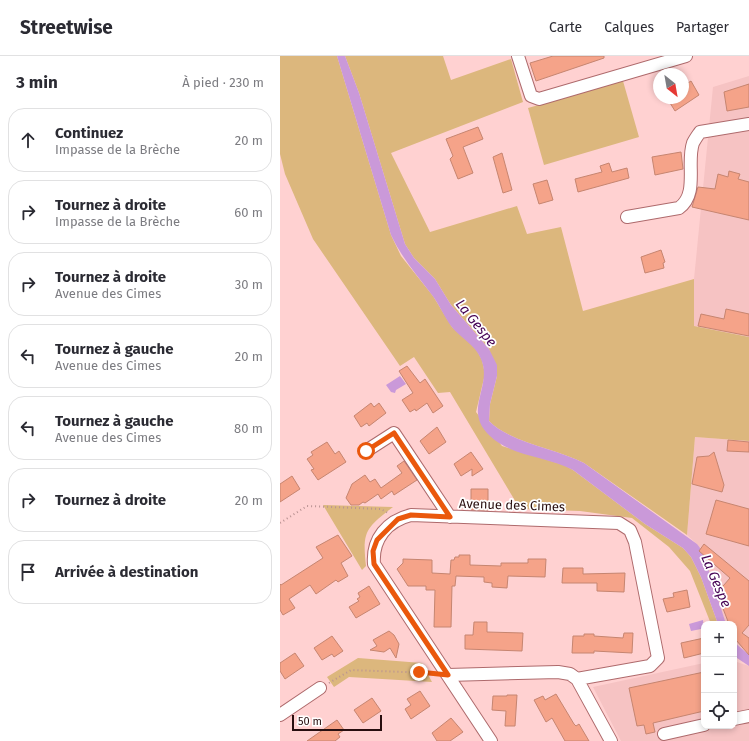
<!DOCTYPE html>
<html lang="fr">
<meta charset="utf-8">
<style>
:root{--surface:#fff;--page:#f2f2f3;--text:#2b2b33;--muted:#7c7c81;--line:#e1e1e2}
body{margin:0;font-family:"Fira Sans",sans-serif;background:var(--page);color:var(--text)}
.controls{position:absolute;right:12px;bottom:12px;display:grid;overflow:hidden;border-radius:8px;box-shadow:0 2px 6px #0003}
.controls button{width:36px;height:36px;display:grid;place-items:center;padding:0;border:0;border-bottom:1px solid var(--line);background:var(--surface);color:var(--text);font:20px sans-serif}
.compass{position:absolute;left:373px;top:12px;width:36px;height:36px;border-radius:50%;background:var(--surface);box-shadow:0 2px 6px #0003;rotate:149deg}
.scale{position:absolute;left:12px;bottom:10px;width:90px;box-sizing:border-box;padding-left:4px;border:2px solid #280e0f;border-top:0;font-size:11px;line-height:14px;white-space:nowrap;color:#280e0f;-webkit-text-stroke:3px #fff;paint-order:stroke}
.stop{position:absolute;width:12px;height:12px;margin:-9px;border:3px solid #ea580c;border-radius:50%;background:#fff}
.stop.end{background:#ea580c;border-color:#fff;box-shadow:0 1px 4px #0008}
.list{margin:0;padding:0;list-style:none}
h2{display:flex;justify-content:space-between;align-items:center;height:52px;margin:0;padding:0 16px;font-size:17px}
h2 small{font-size:13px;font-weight:400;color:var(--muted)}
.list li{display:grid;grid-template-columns:26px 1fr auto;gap:12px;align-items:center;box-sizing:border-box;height:64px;margin:0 8px 8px;padding:0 8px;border:1px solid var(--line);border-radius:16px}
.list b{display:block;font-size:15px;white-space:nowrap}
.list p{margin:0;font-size:13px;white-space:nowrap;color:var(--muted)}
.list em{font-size:13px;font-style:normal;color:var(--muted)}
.icon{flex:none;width:22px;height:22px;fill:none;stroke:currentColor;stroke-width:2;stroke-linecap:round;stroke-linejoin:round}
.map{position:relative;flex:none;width:469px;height:685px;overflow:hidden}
header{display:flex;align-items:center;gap:24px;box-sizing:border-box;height:56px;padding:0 20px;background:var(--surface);border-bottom:1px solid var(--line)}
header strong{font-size:19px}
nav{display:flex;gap:22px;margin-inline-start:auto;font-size:14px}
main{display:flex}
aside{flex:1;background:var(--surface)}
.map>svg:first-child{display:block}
.built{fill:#f6c3c3}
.green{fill:#dcb77d}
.water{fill:#ca99d9}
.building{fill:#f5a389;stroke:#c68570}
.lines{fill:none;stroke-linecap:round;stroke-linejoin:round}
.minor-casing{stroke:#ae6a6c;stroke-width:14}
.path{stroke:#ba9393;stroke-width:2;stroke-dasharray:1 3;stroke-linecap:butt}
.minor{stroke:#fff;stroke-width:12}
.route{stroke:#ea580c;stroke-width:5}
.labels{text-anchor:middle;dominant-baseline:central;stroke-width:3.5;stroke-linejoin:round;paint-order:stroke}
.street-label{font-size:13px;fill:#280e0f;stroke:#fff}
.water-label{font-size:14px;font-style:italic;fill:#460455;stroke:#fff}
</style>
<header>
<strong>Streetwise</strong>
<nav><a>Carte</a><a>Calques</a><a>Partager</a></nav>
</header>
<main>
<aside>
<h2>3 min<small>À pied · 230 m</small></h2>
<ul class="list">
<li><svg class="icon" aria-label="ahead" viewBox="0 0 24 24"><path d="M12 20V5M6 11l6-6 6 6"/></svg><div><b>Continuez</b><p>Impasse de la Brèche</p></div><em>20 m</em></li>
<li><svg class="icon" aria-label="right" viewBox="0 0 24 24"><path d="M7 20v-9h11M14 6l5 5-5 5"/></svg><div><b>Tournez à droite</b><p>Impasse de la Brèche</p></div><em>60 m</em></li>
<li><svg class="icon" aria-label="right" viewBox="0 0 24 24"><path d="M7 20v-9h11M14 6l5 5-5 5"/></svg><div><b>Tournez à droite</b><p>Avenue des Cimes</p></div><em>30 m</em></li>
<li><svg class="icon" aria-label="left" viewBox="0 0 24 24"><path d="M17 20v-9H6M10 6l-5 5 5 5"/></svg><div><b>Tournez à gauche</b><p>Avenue des Cimes</p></div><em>20 m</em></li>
<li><svg class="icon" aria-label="left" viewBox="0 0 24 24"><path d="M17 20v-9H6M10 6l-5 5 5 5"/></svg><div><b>Tournez à gauche</b><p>Avenue des Cimes</p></div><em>80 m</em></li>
<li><svg class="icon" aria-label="right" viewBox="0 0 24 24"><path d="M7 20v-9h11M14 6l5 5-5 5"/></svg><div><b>Tournez à droite</b></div><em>20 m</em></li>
<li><svg class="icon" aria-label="arrive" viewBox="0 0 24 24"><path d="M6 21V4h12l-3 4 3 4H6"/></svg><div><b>Arrivée à destination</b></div></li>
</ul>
</aside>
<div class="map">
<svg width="469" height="685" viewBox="0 0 469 685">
<rect width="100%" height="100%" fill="#ffd1d1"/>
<path class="built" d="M469,20v261l-55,-11v-47l19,-192z
M415,381l54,4v214l-15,-13v-18h-8l-29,-80 -10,-9z
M454,605l15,5v75h-128l-28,-54 111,-24v63h30z"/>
<path class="green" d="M0,0h57l54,179 10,21 32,40 19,31 23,20 7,13 3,14 -9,38 26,34 62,19 9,5 72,54 38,24 8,9 10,20 17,47h-7l-21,-53 -21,-24 -37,-29 -52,-7 -60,-2 -70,-117 -12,1 -24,-36 -14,9 -87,-127 -28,-65 -5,-20z
M65,0h98l8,24 60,-21 12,43 -132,51 39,79 87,-26 10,28 34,-7 22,84 111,-32v47l55,11v104l-54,-4 -8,98 -103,-72c-27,-14 -75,-21 -95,-42l1,-17 7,-28 -8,-27 -38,-44 -16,-26 -21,-21 -9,-14 -46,-151z
M343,25l16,56 -95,28 -16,-57z
M43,449l70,2c-27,21 -31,24 -27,59l-4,4z
M78,602l64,5 10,19 -83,-5 -15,10 -7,-10z"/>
<path class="water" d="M57,0h8l14,37 46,151 9,14 21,21 16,26 38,44 8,16v11l-7,28 -1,17c20,21 68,28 95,42l113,81 6,8 23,72h-8l-17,-47 -10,-20 -8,-9 -38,-24 -72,-54c-26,-14 -61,-13 -83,-34 -28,-26 3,-49 -9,-77 -6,-15 -21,-21 -30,-33 -7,-10 -12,-22 -19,-31 -16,-21 -30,-37 -41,-60z
M120,320l6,8 -10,6 -1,3 -4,-1 -5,-7z
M423,564l1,11 -3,-2 -10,2 -2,-7z
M454,586l15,13v11l-15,-10z"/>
<path class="building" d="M273,0h51v2l-68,23 -6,-18z
M411,25l8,14 -24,16 -8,-13h16v-12z
M469,28v23l-22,4 -3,-19z
M198,71l5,12 -20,8 10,26 -15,6 -8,-20 3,-3 -7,-17z
M401,96l2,17 -28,6 -3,-18z
M222,97l10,37 -9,3 -10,-36z
M329,107l3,9 15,-4 2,10 -51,14 -3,-13 27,-7 -2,-6z
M449,115l11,3 -2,5 11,3v38l-57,-13 6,-20 17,2 3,-15 10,3z
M267,124l6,20 -14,4 -6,-20z
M381,194l4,12 -2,1 1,5 -19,5 -4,-16z
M446,253l23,5v22l-51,-10 3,-12 23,5z
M127,310l13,17 5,-4 18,27 -10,7 -6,-10 -11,8 -1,-2 -5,3 -8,-12 11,-7 -14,-22z
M91,347l3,4 5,-4 7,10 -17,13 -2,-3 -6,4 -7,-11z
M157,371l9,15 -17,12 -9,-13z
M448,384l21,2v10l-22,-1z
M47,386l8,12 4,-3 7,11 -28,18 -7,-10 3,-1 -7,-10 6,-4 -2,-3z
M191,396l12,17 -11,7v-7l-11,7 -7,-12z
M434,396l10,33 -2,7 -30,-8 5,-27 12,-1z
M124,405l13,19 -23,15 -2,-4 -11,8 -3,-5 -13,9 -2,-1 -4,3h-8l-5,-7 6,-14 13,-9 5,7 5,-3 6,9 21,-15 -5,-7z
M12,420l8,13 -20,13v-18z
M191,433h17v21h-17z
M436,444l33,9v37l-43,-12z
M58,479l14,21 -11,7 7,13 -10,6 -2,-2 -20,14 -6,-9 -21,14 6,9 -12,7 -3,-5v-26l1,1 42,-27 -7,-11z
M424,488l45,37v44l-7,8 7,5v17l-13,-15 -2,3v-19h-5l-12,-31 13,-15 -31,-27z
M179,499h11v10l31,1v-3h27v-4h18l-1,18 -37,-1 -1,12 -15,-1v-4l-8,-1v-5l-28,-1 -1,10h-3l-1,41h-17l1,-37h-9v-4h-18l-11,-17 6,-6v-4l29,1v13l18,1 1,-14h3l1,-3h4z
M283,512h20v6l42,-1 -1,19 -27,-1v-8h-35z
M89,530l11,18 -24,14 -7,-11 10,-6 -2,-2 3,-2 -2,-4z
M407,534l3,17 -23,5 -4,-13 11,-2 -1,-4z
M194,566h13v10l36,1 -1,18 -57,-2v-14h8z
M109,575l5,4 5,9 -3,14 -6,-10 -6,4 -14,-2 7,-4 -4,-6z
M344,577h9l-1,20 -38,-2v2h-22l1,-17h11v-2h10v2l29,2z
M52,580l11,15 -9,6 -2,-3 -10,6 -8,-12z
M424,582v15l-20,5 -3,-15z
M15,597l9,13 -19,13 -5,-8v-8z
M424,616v39l-51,12 2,9 -9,2 -2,-9 -7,1 -8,-38z
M140,635l10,15 -19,13 -6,-10 6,-4 -4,-6z
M276,638l18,30 2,2 3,-2 10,17h-24l-13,-23 -6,4 -12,-22 9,-4 2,4z
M227,639h10l-2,31h-10l1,-15 -14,-1 1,-14h14z
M92,642l9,13 -18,12 -9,-13z
M171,662l12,14 -13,9h-13l-5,-8z
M57,664l7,10 -6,4 2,3 -5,4h-28z"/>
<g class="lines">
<defs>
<path id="minor" d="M238,0l13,40 8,3 147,-43
M347,161l52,-9c20,-14 7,-45 14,-65 2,-4 5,-8 7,-11l49,-8
M86,395l28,-18 56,84
M168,619l110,-3 12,2 7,5
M0,659l40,-27
M454,663l15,-3
M384,678l40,-9
M211,685l-117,-177c-2,-25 13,-43 37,-49l208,8 11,7 5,12 23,116 -8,8 -73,13 34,62"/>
</defs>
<use href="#minor" class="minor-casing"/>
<path class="path" d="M0,467l27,-17 74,3 7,4
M49,627l22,-13 80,3"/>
<use href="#minor" class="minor"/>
</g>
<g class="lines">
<path class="route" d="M86,395l28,-18 56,84 -39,-2 -13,4 -21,21 -4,11 1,13 74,111 -29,-3"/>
</g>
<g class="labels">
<g class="street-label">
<text transform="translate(232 449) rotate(2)">Avenue des Cimes</text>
</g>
<g class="water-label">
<text transform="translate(196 267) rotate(51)">La Gespe</text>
<text transform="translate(436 525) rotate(67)">La Gespe</text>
</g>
</g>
</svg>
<div class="controls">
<button>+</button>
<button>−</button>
<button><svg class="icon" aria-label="locate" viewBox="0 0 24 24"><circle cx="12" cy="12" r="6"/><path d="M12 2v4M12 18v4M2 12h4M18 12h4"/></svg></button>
</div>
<svg class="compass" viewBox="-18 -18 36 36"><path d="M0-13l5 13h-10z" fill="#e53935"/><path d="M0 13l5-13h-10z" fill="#7c7c81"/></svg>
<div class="scale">50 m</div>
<div class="stop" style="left:86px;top:395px"></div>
<div class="stop end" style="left:139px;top:616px"></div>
</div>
</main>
